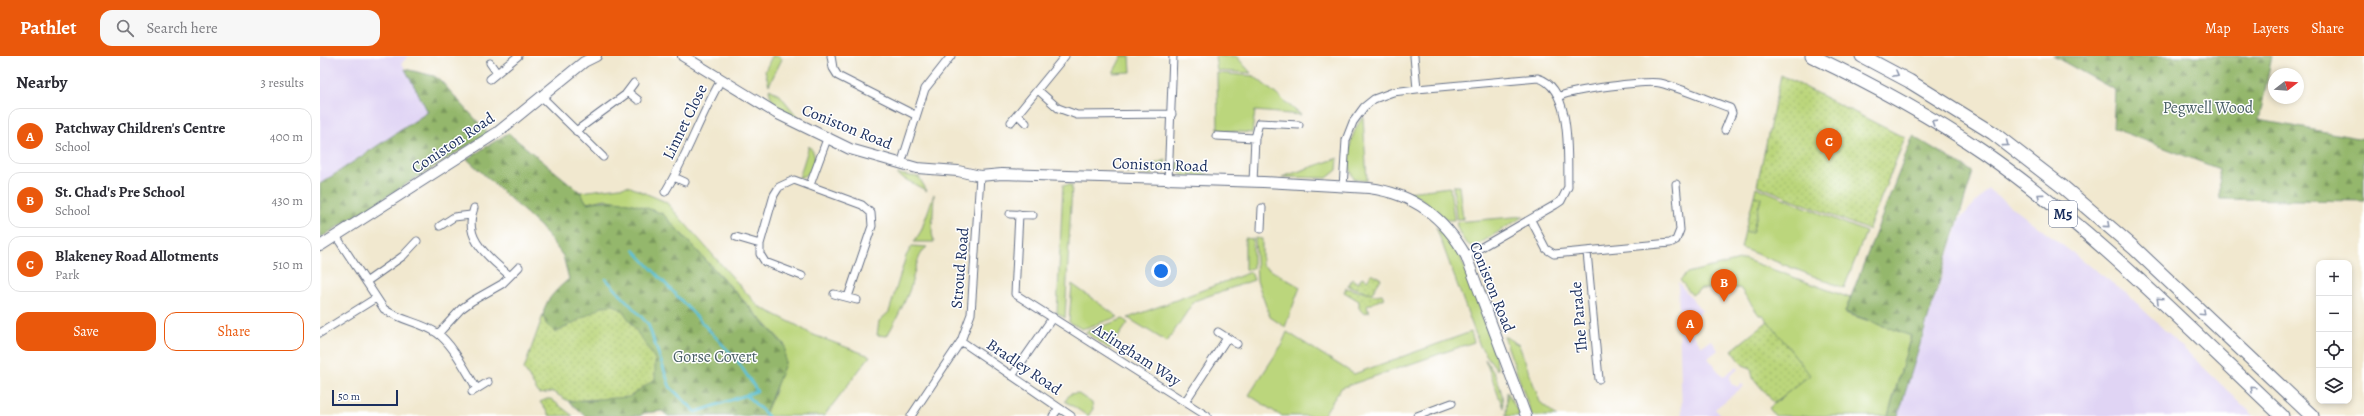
<!DOCTYPE html>
<meta charset="utf-8">
<style>
:root{--surface:#fff;--page:#f7f7f7;--text:#2b2b33;--muted:#7c7c81;--line:#e1e1e2;--accent:#ea580c}
body{margin:0;font-family:Alegreya,serif;background:var(--page);color:var(--text)}
.controls{position:absolute;right:12px;bottom:12px;display:grid;overflow:hidden;border-radius:8px;box-shadow:0 2px 6px #0003}
.controls button{width:36px;height:36px;display:grid;place-items:center;padding:0;border:0;border-bottom:1px solid var(--line);background:var(--surface);color:var(--text);font:20px sans-serif}
.compass{position:absolute;left:1948px;top:12px;width:36px;height:36px;border-radius:50%;background:var(--surface);box-shadow:0 2px 6px #0003;rotate:73deg}
.scale{position:absolute;left:12px;bottom:10px;width:66px;box-sizing:border-box;padding-left:4px;border:2px solid #1b2f5e;border-top:0;font-size:11px;line-height:14px;white-space:nowrap;color:#1b2f5e;-webkit-text-stroke:3px #fff;paint-order:stroke}
.you{position:absolute;left:841px;top:215px;width:14px;height:14px;margin:-10px;border:3px solid #fff;border-radius:50%;background:#1a73e8;box-shadow:0 0 0 6px #1a73e833}
.badge{display:grid;place-items:center;width:26px;height:26px;border-radius:50%;background:var(--accent);color:#fff;font-size:13px;font-weight:700}
.pin{position:absolute;translate:-50% -33px;filter:drop-shadow(0 1px 2px #0008)}
.pin::after{content:'';position:absolute;top:21px;width:14px;height:12px;background:inherit;clip-path:polygon(0 0,100% 0,50% 100%)}
.list{margin:0;padding:0;list-style:none}
h2{display:flex;justify-content:space-between;align-items:center;height:52px;margin:0;padding:0 16px;font-size:17px}
h2 small{font-size:13px;font-weight:400;color:var(--muted)}
.list li{display:grid;grid-template-columns:26px 1fr auto;gap:12px;align-items:center;box-sizing:border-box;height:56px;margin:0 8px 8px;padding:0 8px;border:1px solid var(--line);border-radius:12px}
.list b{display:block;font-size:15px;white-space:nowrap}
.list p{margin:0;font-size:13px;white-space:nowrap;color:var(--muted)}
.list em{font-size:13px;font-style:normal;color:var(--muted)}
.actions{display:flex;gap:8px;padding:12px 16px}
.actions a{flex:1;padding:9px 0;border:1px solid var(--accent);border-radius:12px;text-align:center;font-size:14px;color:var(--accent)}
.actions .main{background:var(--accent);color:#fff}
.icon{flex:none;width:22px;height:22px;fill:none;stroke:currentColor;stroke-width:2;stroke-linecap:round;stroke-linejoin:round}
.map{position:relative;flex:none;width:2044px;height:360px;overflow:hidden}
header{display:flex;align-items:center;gap:24px;box-sizing:border-box;height:56px;padding:0 20px;background:var(--accent);color:#fff}
header strong{font-size:19px}
nav{display:flex;gap:22px;margin-inline-start:auto;font-size:14px}
.search{width:280px;height:36px;background:var(--page);display:flex;align-items:center;gap:10px;box-sizing:border-box;padding:0 14px;border-radius:12px;color:var(--muted);font-size:15px}
main{display:flex}
aside{flex:1;background:var(--surface)}
.map>svg:first-child{display:block}
.built{fill:#e0d4f4}
.grass{fill:#bbd67c;stroke:#6b826d}
.forest{fill:url(#forest-firs);stroke:#587365}
.park{fill:url(#park-dots);stroke:#6b826d}
.lines{fill:none;stroke-linecap:round;stroke-linejoin:round}
.stream{stroke:#5cc2d9;stroke-width:2.5}
.street-casing{stroke:#667086;stroke-width:9}
.secondary-casing{stroke:#667086;stroke-width:12}
.highway-casing{stroke:#667086;stroke-width:15}
.street{stroke:#fff;stroke-width:7}
.secondary{stroke:#fff;stroke-width:10}
.highway{stroke:#fff;stroke-width:13}
.oneway{stroke:#8d97ae}
.labels{text-anchor:middle;dominant-baseline:central;stroke-width:3;stroke-linejoin:round;paint-order:stroke}
.shield{fill:#fff;stroke:#5f6d8e;stroke-width:1}
.shield-label{font-size:15px;font-weight:bold;fill:#1b2f5e}
.park-label{font-size:16px;fill:#4b6167;stroke:#fff}
.street-label{font-size:16px;fill:#1b2f5e;stroke:#fff}
</style>
<header>
<strong>Pathlet</strong>
<div class="search"><svg class="icon" aria-label="search" viewBox="0 0 24 24"><circle cx="10" cy="10" r="6"/><path d="M15 15l6 6"/></svg>Search here</div>
<nav><a>Map</a><a>Layers</a><a>Share</a></nav>
</header>
<main>
<aside>
<h2>Nearby<small>3 results</small></h2>
<ul class="list">
<li><span class="badge">A</span><div><b>Patchway Children's Centre</b><p>School</p></div><em>400 m</em></li>
<li><span class="badge">B</span><div><b>St. Chad's Pre School</b><p>School</p></div><em>430 m</em></li>
<li><span class="badge">C</span><div><b>Blakeney Road Allotments</b><p>Park</p></div><em>510 m</em></li>
</ul>
<div class="actions"><a class="main">Save</a><a>Share</a></div>
</aside>
<div class="map">
<svg width="2044" height="360" viewBox="0 0 2044 360">
<defs>
<pattern id="forest-firs" width="22" height="20" patternUnits="userSpaceOnUse"><rect width="22" height="20" fill="#94b76c"/><path d="M5 1l3.5 6h-7zM16 11l3.5 6h-7z" fill="#78955c"/></pattern>
<pattern id="park-dots" width="8" height="8" patternUnits="userSpaceOnUse"><rect width="8" height="8" fill="#bbd67c"/><path d="M2 2h.1M6 6h.1" fill="none" stroke="#a0b86e" stroke-width="1.8" stroke-linecap="round"/></pattern>
</defs>
<rect width="100%" height="100%" fill="#fff"/>
<filter id="ink" filterUnits="userSpaceOnUse"><feTurbulence type="fractalNoise" baseFrequency=".025" numOctaves="2"/><feDisplacementMap in="SourceGraphic" scale="8" xChannelSelector="R" yChannelSelector="G"/><feConvolveMatrix kernelMatrix="1 2 1 2 8 2 1 2 1" color-interpolation-filters="sRGB"/></filter>
<filter id="wash" filterUnits="userSpaceOnUse"><feTurbulence type="fractalNoise" baseFrequency=".012" numOctaves="4" result="noise"/><feDisplacementMap in="SourceGraphic" scale="16" xChannelSelector="R" yChannelSelector="G"/><feGaussianBlur stdDeviation="0.9" result="paint"/><feColorMatrix in="noise" values="0 0 0 0 0 0 0 0 0 0 0 0 0 0 0 0 0 1.4 0 .05"/><feComposite in="paint" operator="in"/></filter>
<g filter="url(#wash)">
<rect width="100%" height="100%" fill="#f1e8cf"/>
<path class="built" d="M0,0h88l-6,7 26,49 -108,72z
M1668,133l139,105 127,122h-356l62,-197z
M1358,226l24,29 -11,8 4,7 -5,5 12,15 9,-6 7,10 -10,8 15,19 13,-10 2,2 -8,7 1,8 7,3 4,-3 2,2 -29,23 6,7h-39z"/>
<path class="grass" d="M452,0h7l3,3 -13,26 -4,-14z
M802,0h8l1,16 -18,1z
M895,0h21l15,17 -34,-2z
M897,17l37,3 47,39 -46,-4 -3,22 -34,-3z
M449,33l10,5 22,27c-18,-10 -29,-11 -32,-32z
M1043,61l4,64 -13,-2c-11,-18 -3,-47 9,-62z
M489,90c11,12 5,27 -10,32z
M1018,102l-1,12 -10,8 -45,-1z
M846,104c-6,20 -22,14 -40,13z
M855,106l44,16 -36,-2 -7,-7z
M578,118l21,3 8,14 -30,-16z
M743,129h9l-7,133 -8,-5z
M308,130l38,16 92,104 40,20 13,8 59,22 -46,60h-60l11,-25 10,-46 -122,-131 -58,-15 -18,4 -7,-11z
M1133,130h6l4,33h-7z
M1130,131l4,33h-7l-29,-24 -10,-4z
M1436,131l110,45 -22,56 -103,-40 4,-17 7,2 9,-35 -7,-2z
M614,138l-2,39 2,9h-20l7,-11z
M1204,160l-50,31c-10,-2 -16,-15 -18,-25z
M1116,171c8,7 16,15 22,25 7,13 43,111 39,118l-17,-24z
M925,182l8,1v29l-8,2z
M935,182l7,1v26l38,22 -15,40 -15,-10 -13,-36z
M592,190l15,1c-12,9 -13,33 -19,47 -6,14 -13,28 -21,42l-10,-1 2,-14 10,-9 17,-56z
M1424,203l106,39 -5,15 66,22 -23,81h-113l-6,-8 40,-33 -46,-60h-4l-19,-27 -40,1 -8,6 -12,-15 7,-7z
M931,216l3,8 -60,21 -27,41 -39,-24z
M752,228l46,33 -36,12 -13,-7z
M803,263l5,4 -18,26 -25,-17z
M967,276l67,42 117,-42 3,10 -133,46 -18,28h-42l-32,-21 32,-49z
M1184,280l15,9 21,57 17,14h-25z
M1165,303c11,16 18,29 18,49z
M1187,336l13,23 1,1h-15z
M757,337l15,10 1,6 -5,7 -23,-15 5,-7z"/>
<path class="forest" d="M1733,0h219l-13,64 105,19v62l-144,-2 -1,-30 -106,-41 2,-38z
M85,13l29,7 6,4 48,53 -168,105v-54l108,-72z
M188,77l72,59 7,11c27,-6 51,1 76,11l122,132v18l-21,52h-96l-6,-5 -18,2 -4,3h-55l-17,-15 28,-1 -27,-73 -14,6c-3,-2 -7,-6 -9,-9 -10,-17 12,-36 23,-45l-6,-23 -22,-29 -74,-68z
M1593,80l60,36 -75,244h-10l23,-80 -66,-24z"/>
<path class="park" d="M1461,19l124,63 -37,92 -111,-45z
M1434,140l7,2 -9,35 -7,-2z
M1052,217l9,6 -9,14 -24,-7 4,-7 6,4 4,-6 5,3z
M1026,232l29,7 7,-1 2,4 -17,8 2,6 -6,1 -4,-5v-7l-15,-9z
M294,249l9,6 32,48v20l-26,18 -61,4 -15,-9 -14,2 -15,-25 19,-54 3,9 9,9 49,-27z
M1448,265l42,54 -36,28 -21,-25 -2,-10 -8,-3 -11,-15z
M227,343h4l22,17h-23l-10,-14z"/>
<g class="lines">
<path class="stream" d="M314,194l103,110 20,31 -11,4 22,21
M286,223l42,45 22,63 26,25 50,-17"/>
</g>
</g>
<g filter="url(#ink)">
<g class="lines">
<defs>
<path id="street" d="M511,0l2,12 5,8 77,39
M1094,0l3,33
M170,7l7,10
M170,23l28,-23
M718,34l20,18 19,7 95,-1
M308,36l10,8
M221,40l62,61
M1240,40c14,-6 87,-16 100,-13 24,6 47,17 70,25l2,5 -7,17
M698,59l8,8
M691,66l54,-66
M256,75l49,-36 9,-12
M896,80l39,2
M581,108l24,-75 26,-33
M354,121l11,5
M848,125l5,-125
M933,126l2,-44 4,-15 40,2
M490,129l17,-46
M1023,131l3,-47 7,-18 11,-15 10,-8 19,-7 24,-3 121,-11c35,10 29,80 30,109l-7,14 -6,4 -89,51
M345,136c22,-36 35,-76 56,-112
M154,152c-12,31 15,49 36,68
M690,158l23,1
M699,158l-4,80 192,122
M1211,164l15,29 8,5 116,-11 6,-3 4,-10 -4,-46
M120,170l14,-9 17,-2
M941,173l1,-21
M16,180l48,73c17,12 37,13 53,24 16,11 30,40 40,56
M416,181l24,7
M1267,196l12,127
M482,220l-37,-14 -5,-8v-10l14,-49 5,-8 15,-7 68,25 9,8 1,13 -24,71
M46,226l37,-26 14,-15
M514,238l23,6
M898,276l19,12
M0,277l56,-35
M118,278l23,-25 11,-8 30,-17 17,-17
M641,285l110,75
M692,320l41,-59
M152,336l16,-10
M865,346l42,-64
M591,360l50,-75 10,-27 9,-138
M733,360l6,-8
M1097,360l35,-13"/>
<path id="secondary" d="M363,0l93,57 74,36 67,19 41,3 22,5 22,-2 261,8 106,6c45,6 75,29 97,68l60,160
M0,190l178,-114 86,-70 12,-6"/>
<path id="highway" d="M1492,0c59,28 117,59 171,96 109,76 203,173 299,264
M1542,0l47,25 84,52 70,54 71,61 178,168"/>
</defs>
<use href="#street" class="street-casing"/>
<use href="#secondary" class="secondary-casing"/>
<use href="#highway" class="highway-casing"/>
<use href="#street" class="street"/>
<use href="#secondary" class="secondary"/>
<use href="#highway" class="highway"/>
</g>
<defs><path id="oneway-chevron" d="M-2-3.5L2.5 0L-2 3.5" fill="none" stroke-width="1.6" stroke-linecap="round" stroke-linejoin="round"/></defs>
<g class="oneway">
<use href="#oneway-chevron" transform="translate(1576 18) rotate(28)"/>
<use href="#oneway-chevron" transform="translate(1614 66) rotate(-148)"/>
<use href="#oneway-chevron" transform="translate(1686 88) rotate(37)"/>
<use href="#oneway-chevron" transform="translate(1720 140) rotate(-143)"/>
<use href="#oneway-chevron" transform="translate(1787 169) rotate(41)"/>
<use href="#oneway-chevron" transform="translate(1839 244) rotate(-137)"/>
<use href="#oneway-chevron" transform="translate(1883 257) rotate(43)"/>
<use href="#oneway-chevron" transform="translate(1933 333) rotate(-137)"/>
</g>
</g>
<g class="labels">
<rect class="shield" x="1729" y="145" width="28" height="26" rx="3"/>
<g class="shield-label">
<text x="1743" y="158">M5</text>
</g>
<g class="park-label">
<text x="1888" y="52">Pegwell Wood</text>
<text x="395" y="301">Gorse Covert</text>
</g>
<g class="street-label">
<text transform="translate(365 66) rotate(-64)">Linnet Close</text>
<text transform="translate(527 71) rotate(22)">Coniston Road</text>
<text transform="translate(133 87) rotate(-34)">Coniston Road</text>
<text transform="translate(840 109) rotate(2)">Coniston Road</text>
<text transform="translate(640 212) rotate(-85)">Stroud Road</text>
<text transform="translate(1172 231) rotate(68)">Coniston Road</text>
<text transform="translate(1259 261) rotate(-95)">The Parade</text>
<text transform="translate(817 299) rotate(33)">Arlingham Way</text>
<text transform="translate(704 311) rotate(34)">Bradley Road</text>
</g>
</g>
</svg>
<div class="controls">
<button>+</button>
<button>−</button>
<button><svg class="icon" aria-label="locate" viewBox="0 0 24 24"><circle cx="12" cy="12" r="6"/><path d="M12 2v4M12 18v4M2 12h4M18 12h4"/></svg></button>
<button><svg class="icon" aria-label="layers" viewBox="0 0 24 24"><path d="M12 4l9 5-9 5-9-5zM3 14l9 5 9-5"/></svg></button>
</div>
<svg class="compass" viewBox="-18 -18 36 36"><path d="M0-13l5 13h-10z" fill="#e53935"/><path d="M0 13l5-13h-10z" fill="#7c7c81"/></svg>
<div class="scale">50 m</div>
<div class="you"></div>
<div class="pin badge" style="left:1370px;top:287px">A</div>
<div class="pin badge" style="left:1404px;top:246px">B</div>
<div class="pin badge" style="left:1509px;top:105px">C</div>
</div>
</main>
